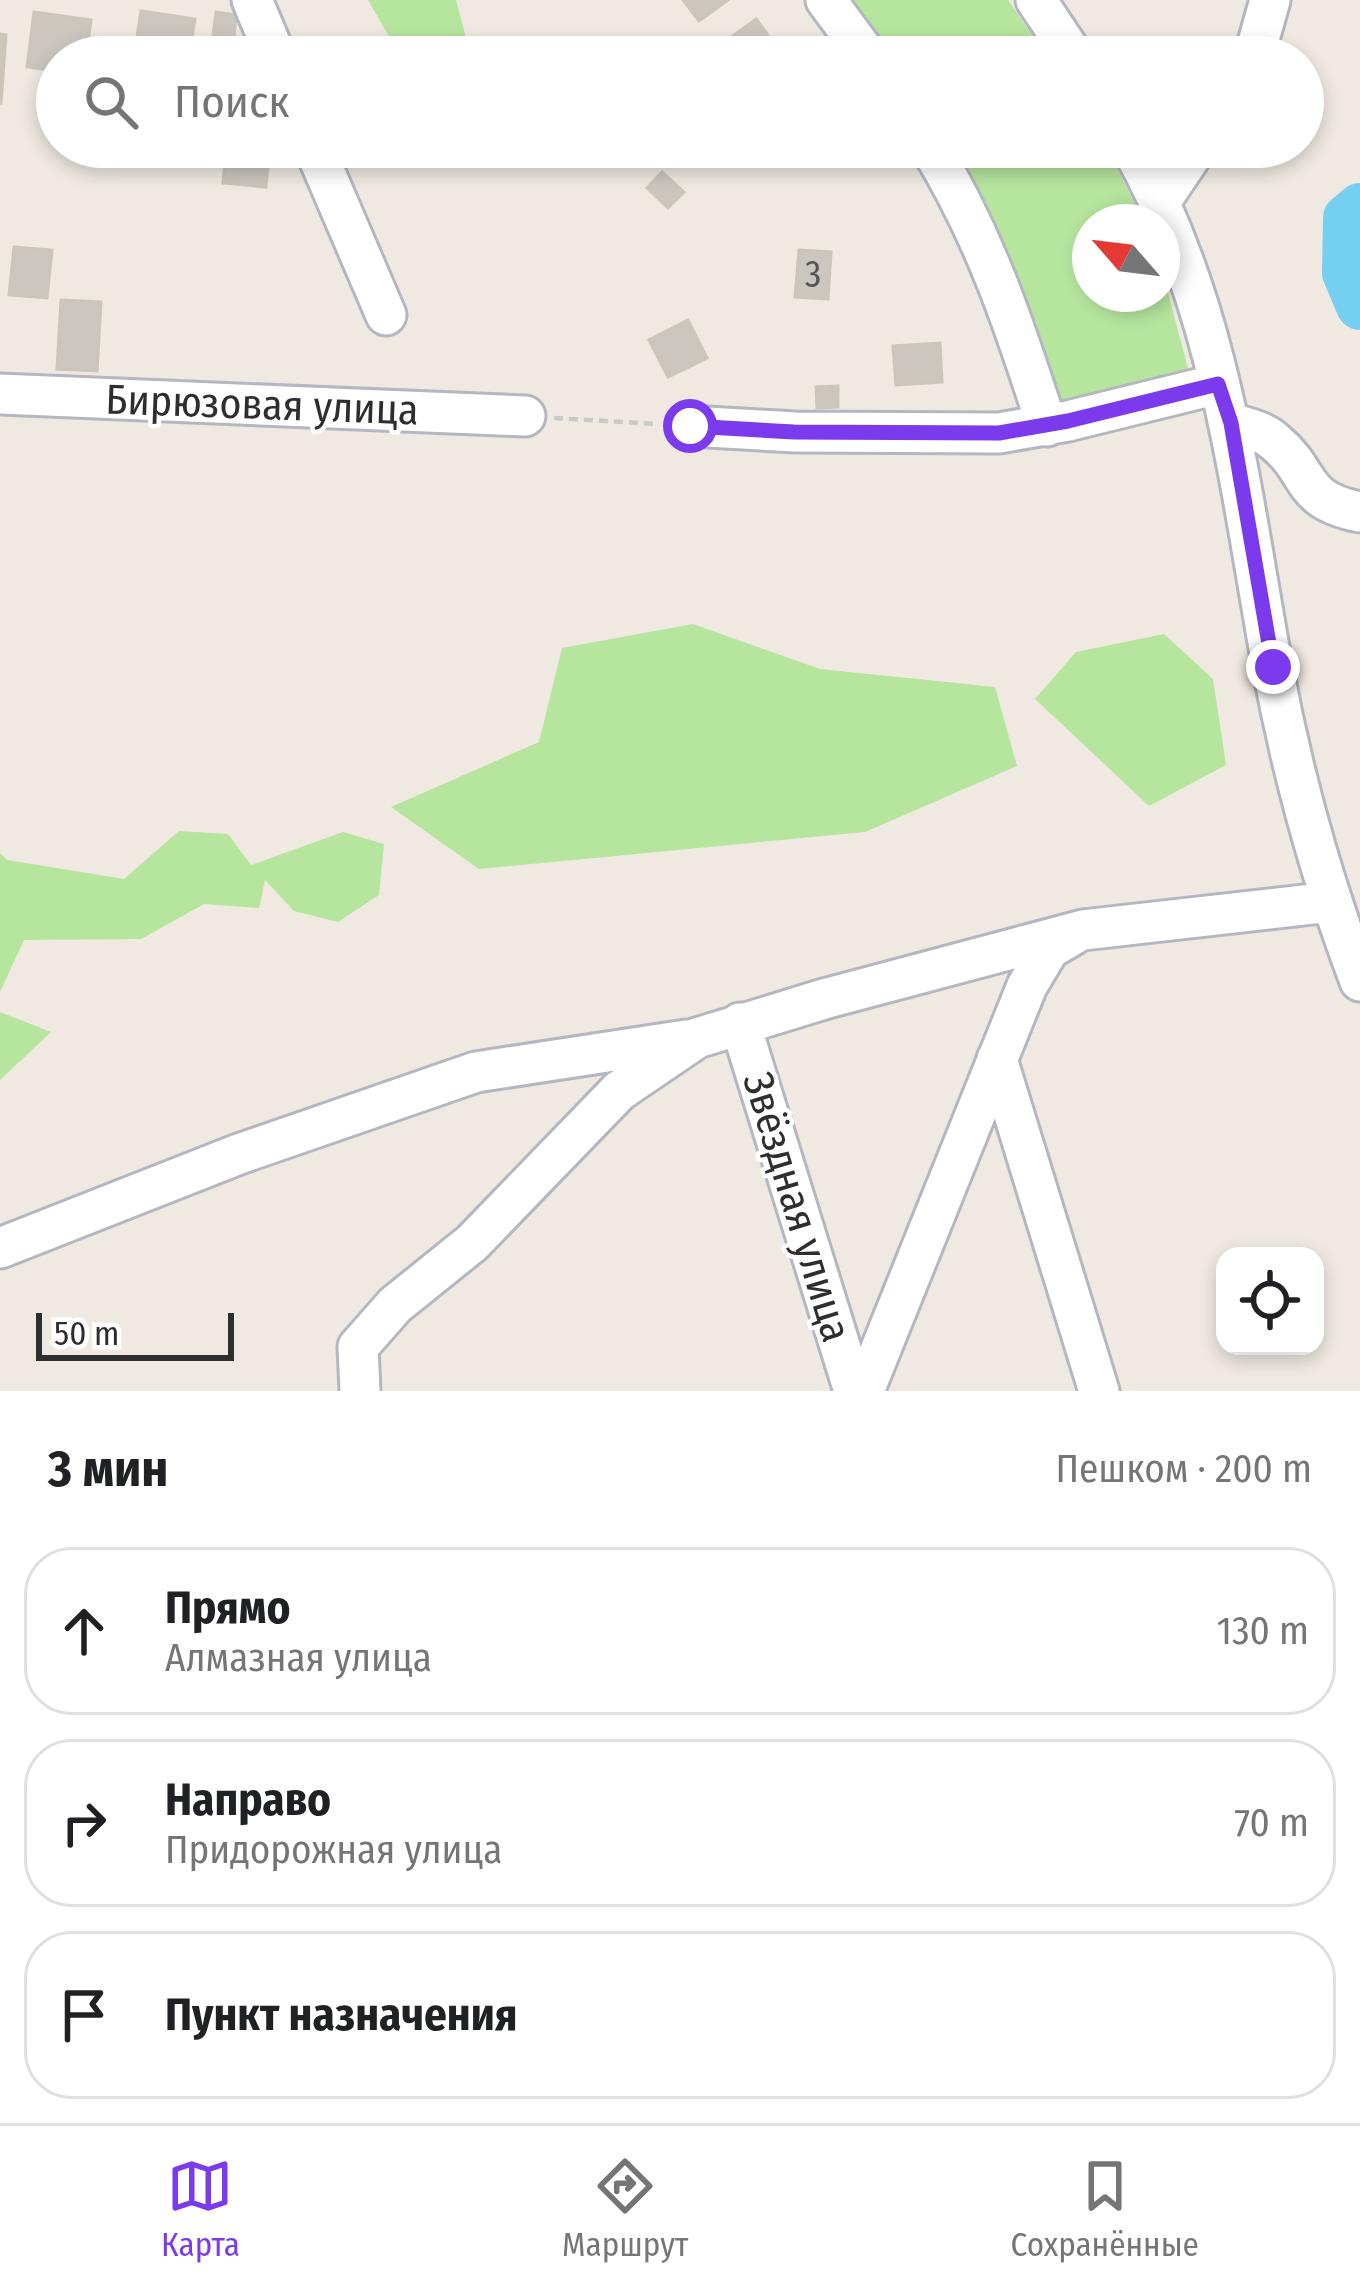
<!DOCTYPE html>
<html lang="ru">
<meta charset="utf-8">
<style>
:root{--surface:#fff;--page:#f2f2f2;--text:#202124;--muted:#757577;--line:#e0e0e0;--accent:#7c3aed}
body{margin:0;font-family:"Fira Sans Condensed",sans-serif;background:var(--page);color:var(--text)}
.controls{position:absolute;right:36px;bottom:36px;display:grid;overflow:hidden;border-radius:24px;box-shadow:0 6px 18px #0003}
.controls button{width:108px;height:108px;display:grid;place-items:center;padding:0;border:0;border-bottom:3px solid var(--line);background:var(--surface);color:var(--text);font:60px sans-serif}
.compass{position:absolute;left:1072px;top:204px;width:108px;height:108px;border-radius:50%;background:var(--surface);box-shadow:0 6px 18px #0003;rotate:298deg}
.scale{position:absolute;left:36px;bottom:30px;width:198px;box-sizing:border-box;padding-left:12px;border:6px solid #2e2e2e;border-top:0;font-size:33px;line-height:42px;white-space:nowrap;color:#2e2e2e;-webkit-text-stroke:9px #fff;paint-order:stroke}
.stop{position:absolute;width:36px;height:36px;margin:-27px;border:9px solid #7c3aed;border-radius:50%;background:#fff}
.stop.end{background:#7c3aed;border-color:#fff;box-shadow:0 3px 12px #0008}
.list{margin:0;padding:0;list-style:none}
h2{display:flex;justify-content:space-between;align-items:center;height:156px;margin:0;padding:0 48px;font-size:51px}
h2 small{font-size:39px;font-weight:400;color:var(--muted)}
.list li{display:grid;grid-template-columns:78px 1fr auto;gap:36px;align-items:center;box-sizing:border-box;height:168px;margin:0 24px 24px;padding:0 24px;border:3px solid var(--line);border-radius:48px}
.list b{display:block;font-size:45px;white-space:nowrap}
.list p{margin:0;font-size:39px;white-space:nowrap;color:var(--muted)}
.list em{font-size:39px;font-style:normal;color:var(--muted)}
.icon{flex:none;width:66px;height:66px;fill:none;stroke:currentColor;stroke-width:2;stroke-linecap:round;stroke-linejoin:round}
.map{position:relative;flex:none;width:1360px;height:1391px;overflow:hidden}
.search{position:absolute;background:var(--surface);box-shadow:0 6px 18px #0003;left:36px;right:36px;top:36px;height:132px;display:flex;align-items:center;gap:30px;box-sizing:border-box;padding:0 42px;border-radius:66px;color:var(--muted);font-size:45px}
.sheet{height:732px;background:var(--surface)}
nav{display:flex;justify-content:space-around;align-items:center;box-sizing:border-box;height:168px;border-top:3px solid var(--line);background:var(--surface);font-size:33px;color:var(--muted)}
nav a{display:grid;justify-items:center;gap:6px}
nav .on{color:var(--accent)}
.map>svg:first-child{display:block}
.green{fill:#b6e59e}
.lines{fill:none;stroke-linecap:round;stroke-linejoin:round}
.river{stroke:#75cff0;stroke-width:48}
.building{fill:#cbc7bf;stroke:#cbc5ba;stroke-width:3}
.minor-casing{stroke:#b4b7c1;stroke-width:45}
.path{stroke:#c9c9c9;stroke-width:4.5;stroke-dasharray:9 6;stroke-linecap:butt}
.minor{stroke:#fff;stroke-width:39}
.route{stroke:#7c3aed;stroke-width:15}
.labels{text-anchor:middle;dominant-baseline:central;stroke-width:9;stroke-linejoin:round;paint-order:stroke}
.number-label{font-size:36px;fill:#555452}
.street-label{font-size:42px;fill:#2e2e2e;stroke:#fff}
</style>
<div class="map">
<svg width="1360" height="1391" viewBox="0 0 1360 1391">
<rect width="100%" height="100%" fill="#efe9e1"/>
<path class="green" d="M368,0h88l15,57h-70z
M845,0h163l39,57h-164z
M939,147h167l38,75h-54v72h72v-24l28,106 -132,34z
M693,624l127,45 175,18 22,79 -152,66 -386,37 -88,-62 148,-65 23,-94z
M1164,634l49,45 13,86 -77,41 -114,-107 41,-47z
M179,831l49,3 23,31 92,-33 41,12 -5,51 -41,27 -44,-11 -29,-31 -6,28 -55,-4 -63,35 -117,1 -24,52v-139l7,7 117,19z
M0,1012l51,20 -51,48z"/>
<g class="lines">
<path class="river" d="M1360,207l-13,11 -1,55 14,33"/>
</g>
<path class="building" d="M683,0h45l-29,21z
M141,11l54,8 -6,38 -54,-7z
M34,12l57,8 -5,37h-29v14l-30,-4z
M216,12l20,3 -2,23 -21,-2z
M756,19l28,38h-57l-8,-11z
M0,34l6,1 -5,68h-1z
M226,152l43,3 -3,32 -43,-4z
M662,172l22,20 -16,16 -21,-20z
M14,247l38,3 -5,48 -38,-3z
M799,250l32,2 -3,47 -33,-2z
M61,300l40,2 -4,69 -40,-2z
M688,320l19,38 -39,19 -19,-37z
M940,343l2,39 -46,3 -3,-39z
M838,386v21l-21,1 -1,-21z"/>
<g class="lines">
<defs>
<path id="minor" d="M252,0l24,57
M826,0l42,57
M1036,0l38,57
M1254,57l16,-57
M314,147l72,168
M930,147c55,89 85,180 117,279
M1131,147c90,158 109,342 141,517 20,109 49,214 88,317
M1160,202l37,-55
M0,394l525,22
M1231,423c16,5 32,8 44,19 38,31 23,58 85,70
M690,426l105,6 204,1 69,-12 150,-37
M740,1023l114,368
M997,1059l102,332
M0,1248l239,-94 237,-82 210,-32
M360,1391l-2,-44 37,-42 77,-62 147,-152 78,-53 127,-39 259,-69 247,-28
M864,1391l163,-405 22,-37 24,-14"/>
</defs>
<use href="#minor" class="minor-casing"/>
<path class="path" d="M554,418l103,6"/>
<use href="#minor" class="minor"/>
</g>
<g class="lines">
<path class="route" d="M690,426l104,6 205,1 69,-12 150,-37 13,39 42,244"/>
</g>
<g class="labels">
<g class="number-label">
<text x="813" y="275">3</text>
</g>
<g class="street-label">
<text transform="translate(262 405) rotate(2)">Бирюзовая улица</text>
<text transform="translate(797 1207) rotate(73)">Звёздная улица</text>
</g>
</g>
</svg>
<div class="controls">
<button><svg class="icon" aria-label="locate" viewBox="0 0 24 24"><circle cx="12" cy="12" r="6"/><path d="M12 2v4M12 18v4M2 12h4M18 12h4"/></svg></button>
</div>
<svg class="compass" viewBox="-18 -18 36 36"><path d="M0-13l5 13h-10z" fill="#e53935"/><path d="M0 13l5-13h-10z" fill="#757577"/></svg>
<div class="scale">50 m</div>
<div class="stop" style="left:690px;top:426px"></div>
<div class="stop end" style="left:1273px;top:667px"></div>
<div class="search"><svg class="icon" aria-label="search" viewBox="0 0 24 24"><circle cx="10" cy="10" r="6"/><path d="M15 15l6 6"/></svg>Поиск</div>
</div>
<section class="sheet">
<h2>3 мин<small>Пешком · 200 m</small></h2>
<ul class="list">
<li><svg class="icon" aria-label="ahead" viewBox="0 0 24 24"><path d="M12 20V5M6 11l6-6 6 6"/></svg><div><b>Прямо</b><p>Алмазная улица</p></div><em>130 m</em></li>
<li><svg class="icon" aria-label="right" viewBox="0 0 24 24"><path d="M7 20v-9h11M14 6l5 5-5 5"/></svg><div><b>Направо</b><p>Придорожная улица</p></div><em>70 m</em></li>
<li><svg class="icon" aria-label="arrive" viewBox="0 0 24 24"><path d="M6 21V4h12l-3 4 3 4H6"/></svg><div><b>Пункт назначения</b></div></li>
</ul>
</section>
<nav>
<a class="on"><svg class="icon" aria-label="map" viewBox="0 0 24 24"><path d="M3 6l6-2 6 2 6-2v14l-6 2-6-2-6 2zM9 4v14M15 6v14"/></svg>Карта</a>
<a><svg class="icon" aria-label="directions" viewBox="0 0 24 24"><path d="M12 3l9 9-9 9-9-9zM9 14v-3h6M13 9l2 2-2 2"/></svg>Маршрут</a>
<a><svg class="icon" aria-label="saved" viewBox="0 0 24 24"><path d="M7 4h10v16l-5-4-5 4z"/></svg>Сохранённые</a>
</nav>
